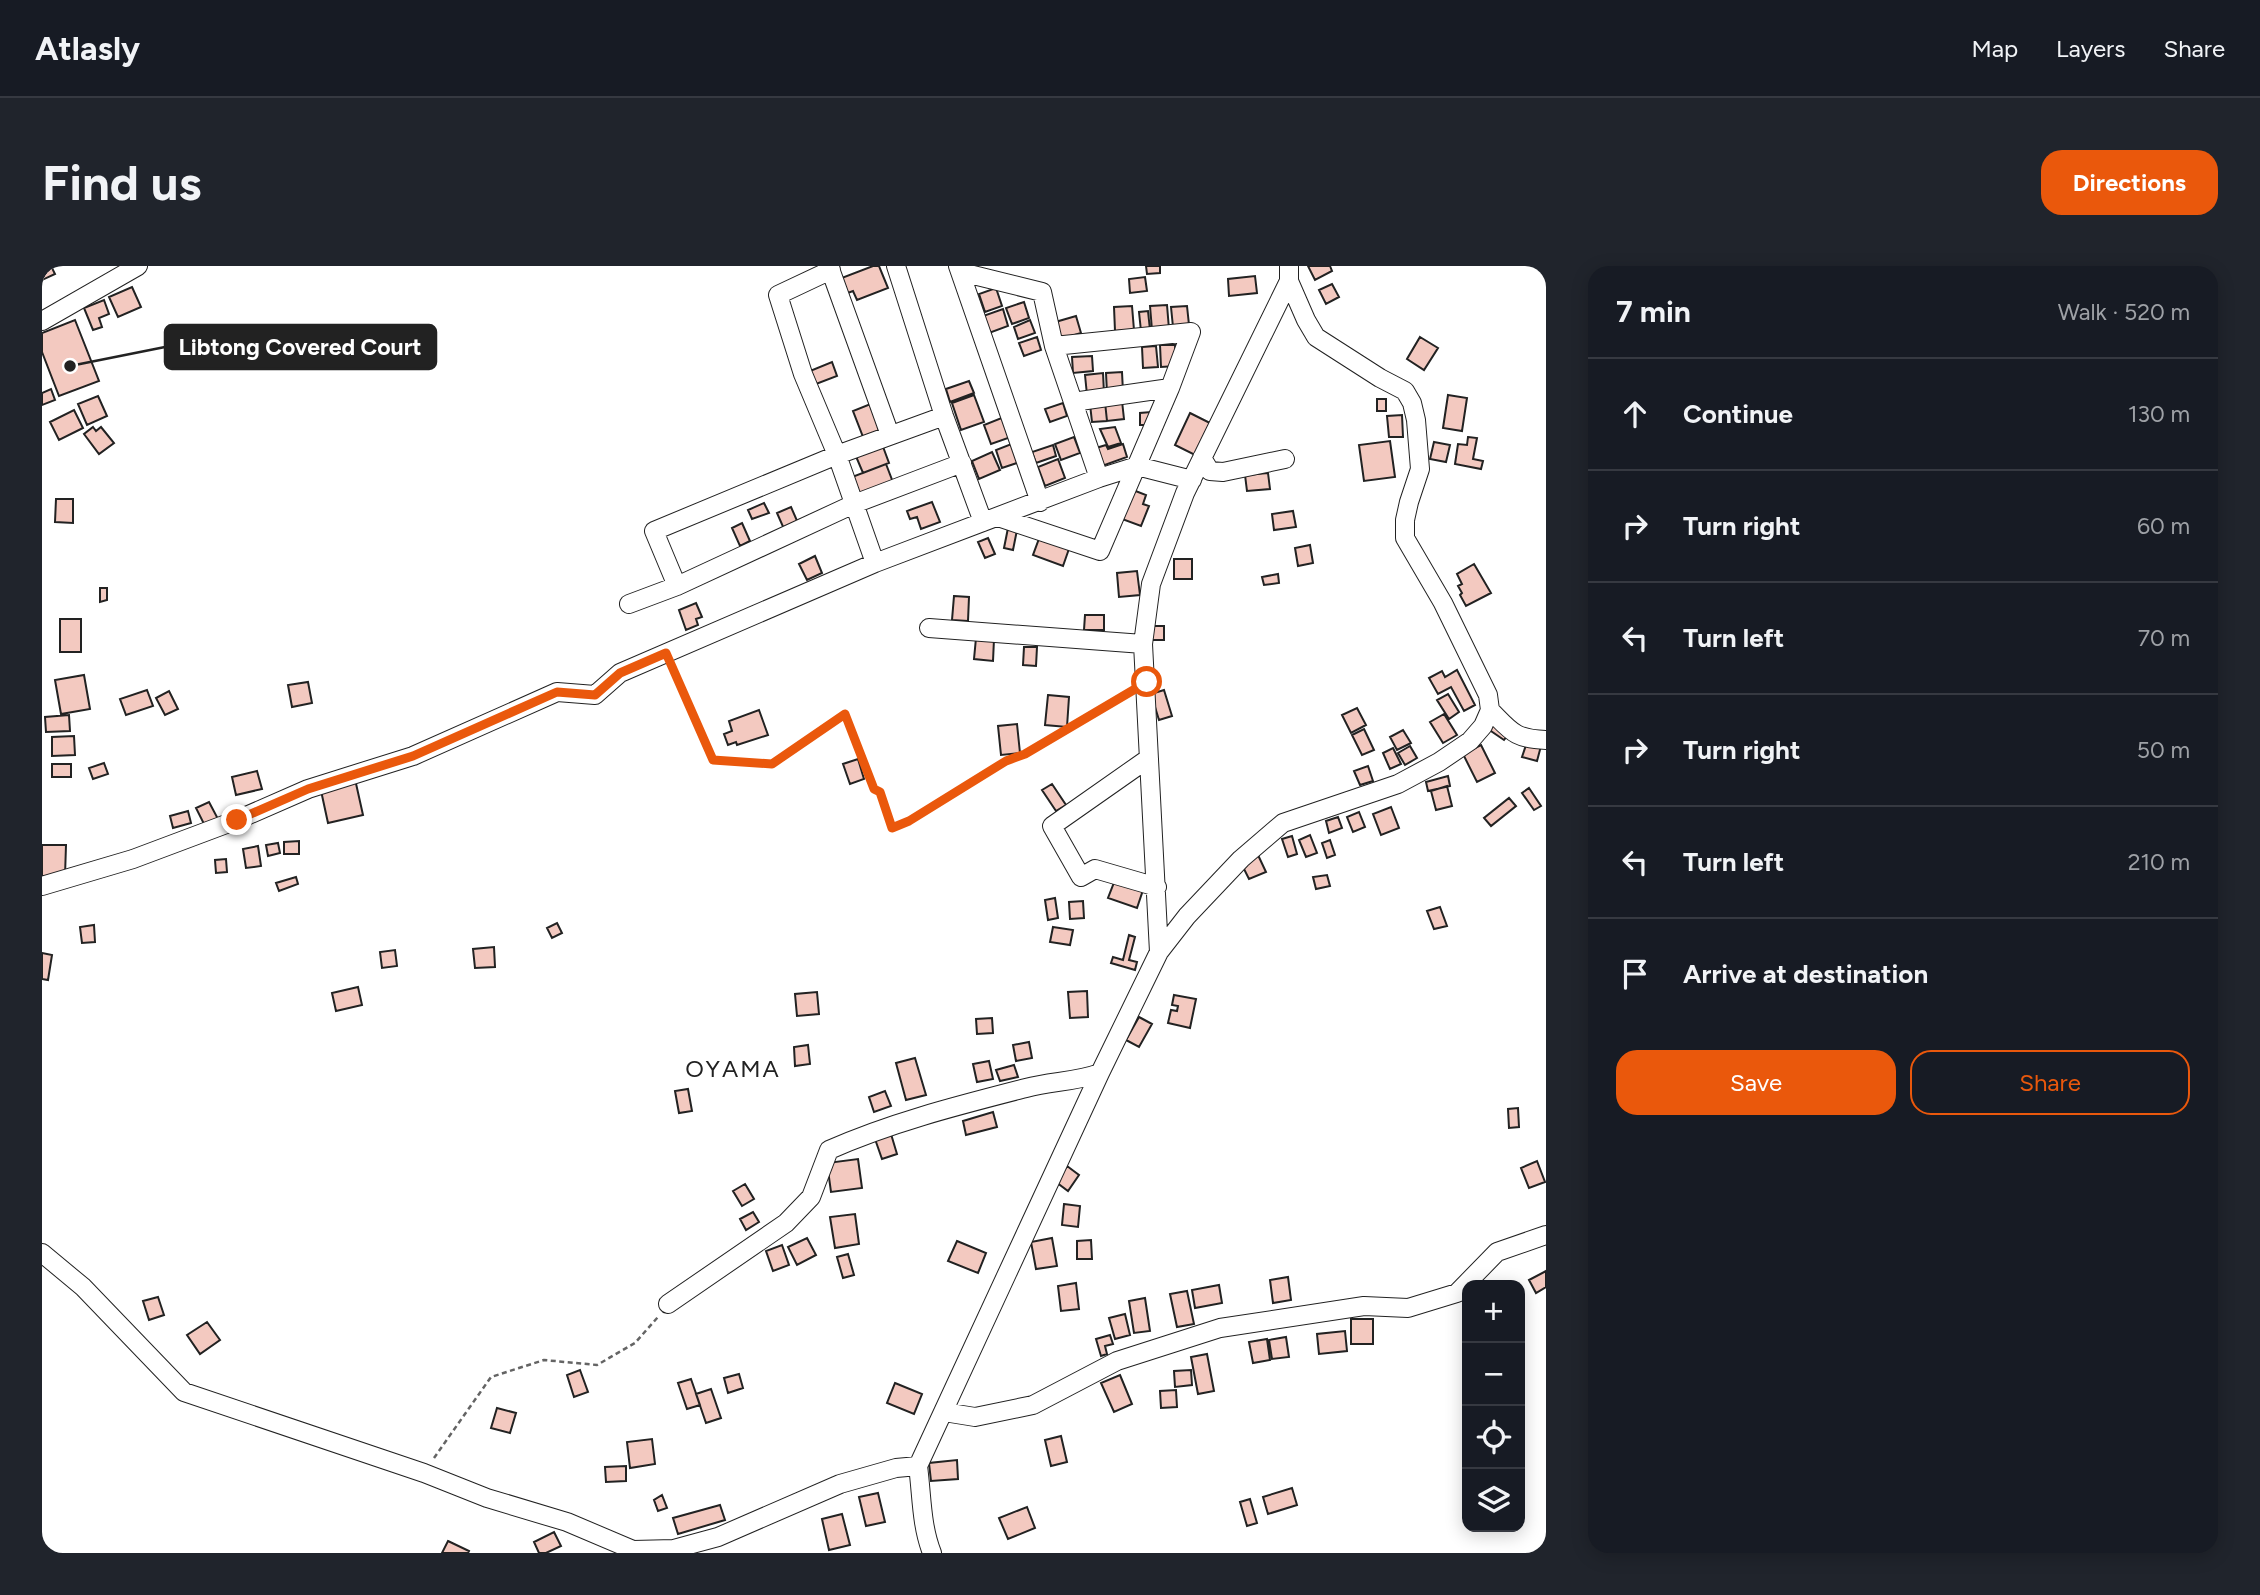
<!DOCTYPE html>
<meta charset="utf-8">
<style>
:root{--surface:#171b24;--page:#20242c;--text:#f1f3f6;--muted:#9ea1a6;--line:#363941;--accent:#ea580c}
body{margin:0;font-family:Figtree,sans-serif;background:var(--page);color:var(--text)}
.controls{position:absolute;right:21px;bottom:21px;display:grid;overflow:hidden;border-radius:14px;box-shadow:0 4px 18px #0003}
.controls button{width:63px;height:63px;display:grid;place-items:center;padding:0;border:0;border-bottom:2px solid var(--line);background:var(--surface);color:var(--text);font:35px sans-serif}
.stop{position:absolute;width:21px;height:21px;margin:-16px;border:5px solid #ea580c;border-radius:50%;background:#fff}
.stop.end{background:#ea580c;border-color:#fff;box-shadow:0 2px 7px #0008}
.list{margin:0;padding:0;list-style:none}
h2{display:flex;justify-content:space-between;align-items:center;height:91px;margin:0;padding:0 28px;font-size:30px}
h2 small{font-size:23px;font-weight:400;color:var(--muted)}
.list li{display:grid;grid-template-columns:46px 1fr auto;gap:21px;align-items:center;box-sizing:border-box;height:112px;padding:0 28px;border-top:2px solid var(--line)}
.list b{display:block;font-size:26px;white-space:nowrap}
.list em{font-size:23px;font-style:normal;color:var(--muted)}
.actions{display:flex;gap:14px;padding:21px 28px}
.actions a{flex:1;padding:16px 0;border:2px solid var(--accent);border-radius:21px;text-align:center;font-size:24px;color:var(--accent)}
.actions .main{background:var(--accent);color:#fff}
.icon{flex:none;width:38px;height:38px;fill:none;stroke:currentColor;stroke-width:2;stroke-linecap:round;stroke-linejoin:round}
.map{position:relative;flex:none;width:1504px;height:1287px;overflow:hidden;border-radius:21px}
header{display:flex;align-items:center;gap:42px;box-sizing:border-box;height:98px;padding:0 35px;background:var(--surface);border-bottom:2px solid var(--line)}
header strong{font-size:33px}
nav{display:flex;gap:38px;margin-inline-start:auto;font-size:24px}
.intro{display:flex;align-items:center;justify-content:space-between;box-sizing:border-box;height:168px;padding:0 42px}
h1{margin:0;font-size:49px}
.button{padding:18px 32px;border-radius:21px;background:var(--accent);color:#fff;font-size:24px;font-weight:700}
main{display:flex;gap:42px;padding:0 42px}
aside{flex:1;background:var(--surface);border-radius:21px;box-shadow:0 4px 18px #0003}
.map>svg:first-child{display:block}
.building{fill:#f3c9c0;stroke:#222;stroke-width:2}
.lines{fill:none;stroke-linecap:round;stroke-linejoin:round}
.minor-casing{stroke:#222;stroke-width:20}
.path{stroke:#646464;stroke-width:2.5;stroke-dasharray:5 3.5;stroke-linecap:butt}
.minor{stroke:#fff;stroke-width:18}
.route{stroke:#ea580c;stroke-width:9}
.labels{text-anchor:middle;dominant-baseline:central;stroke-width:5;stroke-linejoin:round;paint-order:stroke}
.quarter-label{font-size:24px;letter-spacing:2px;fill:#222;stroke:#fff}
.leader{fill:none;stroke:#222;stroke-width:2.5}
.callout-dot{fill:#222;stroke:#fff;stroke-width:2.5}
.callout{fill:#222;stroke:#222;stroke-width:2.5}
.callout-label{font-size:23px;text-anchor:middle;font-weight:bold;fill:#fff}
</style>
<header>
<strong>Atlasly</strong>
<nav><a>Map</a><a>Layers</a><a>Share</a></nav>
</header>
<div class="intro"><h1>Find us</h1><a class="button">Directions</a></div>
<main>
<div class="map">
<svg width="1504" height="1287" viewBox="0 0 1504 1287">
<rect width="100%" height="100%" fill="#fff"/>
<path class="building" d="M9,0l4,8 -13,6v-13z
M831,0h6l9,22 -31,12 -4,-9 -8,3 -6,-15z
M1104,0h14v7l-13,1z
M1266,0h22l2,5 -17,9z
M1213,10l2,17 -28,3 -1,-17z
M1103,11l2,14 -17,2 -1,-14z
M1290,18l7,13 -13,7 -7,-14z
M90,21l9,20 -23,10 -9,-20z
M954,22l6,18 -17,6 -6,-18z
M62,34l5,14 -10,4 3,9 -9,3 -9,-22z
M982,36l5,16 -17,6 -6,-16z
M1125,39l2,24 -17,1 -2,-24z
M1090,40l2,24 -19,1 -1,-24z
M1145,40l2,19 -16,2 -2,-20z
M961,43l5,17 -19,7 -6,-17z
M1106,45l2,19 -9,1 -2,-19z
M1034,50l5,17 -23,7 -6,-17z
M33,54l24,61 -40,15 -17,-44v-19z
M988,54l5,13 -17,6 -4,-12z
M995,71l4,13 -17,6 -5,-13z
M1378,71l18,11 -14,22 -17,-11z
M1118,79h15l1,21 -15,1z
M1114,80l2,21 -15,1 -1,-21z
M1050,90l1,15 -20,2 -1,-16z
M790,96l5,14 -21,8 -6,-13z
M1080,106l1,20 -16,1 -1,-20z
M1061,107l1,20 -17,2 -2,-20z
M927,115l5,12 -24,9 -4,-13z
M9,123l4,11 -13,5v-12z
M932,129l10,27 -23,8 -9,-27z
M1406,129l19,3 -5,33 -19,-3z
M56,130l9,20 -20,9 -9,-21z
M1335,133h9v12h-9z
M1080,135l2,18 -17,2 -2,-19z
M1063,136l2,19 -15,1 -2,-18z
M831,137l9,23 -4,2 3,8 -16,6 -12,-31z
M1021,137l4,13 -17,6 -5,-13z
M32,144l9,18 -24,12 -9,-18z
M1109,146v13h-11v-12z
M1148,147l20,10 -15,32 -20,-10z
M1360,149l1,22h-14l-2,-21z
M962,151l7,20 -20,7 -7,-19z
M51,161l3,4 5,-4 13,16 -15,11 -15,-20z
M1073,161l6,16 -13,4 -8,-18z
M1032,171l6,16 -19,7 -6,-16z
M1426,171l9,1 -4,21 10,2 -2,8 -26,-5 3,-20 9,1z
M1348,175l5,36 -31,4 -5,-36z
M1392,176l16,3 -4,17 -16,-3z
M972,177l6,19 -18,6 -6,-18z
M840,178l7,19 -26,10 -8,-19z
M1081,178l4,13 -25,9 -6,-18 10,-3 2,4z
M1011,179l3,11 -20,7 -4,-11z
M950,186l8,18 -21,9 -7,-18z
M1016,193l7,19 -20,8 -7,-19z
M844,198l8,21 -34,13 -8,-21z
M1226,207l2,16 -23,2 -2,-16z
M1091,224l13,5 -3,9 6,2 -8,20 -19,-7z
M14,233h17v24l-18,-1z
M890,236l8,20 -19,7 -4,-12 -7,2 -3,-8z
M722,237l5,10 -17,6 -4,-9z
M749,241l7,16 -14,6 -7,-16z
M1251,245l3,16 -22,3 -2,-16z
M700,257l8,18 -10,5 -8,-18z
M966,262l9,2 -4,20 -9,-2z
M998,270l30,10 -7,20 -30,-11z
M946,272l7,16 -10,4 -7,-16z
M1268,279l3,18 -15,3 -3,-18z
M773,290l7,17 -15,7 -8,-16z
M1132,293h18v20h-18z
M1432,298l17,29 -25,13 -6,-11 2,-2 -4,-7 4,-2 -5,-10z
M1095,305l3,24 -21,2 -2,-24z
M1236,308l1,9 -15,2 -2,-8z
M58,322h7v12l-7,2z
M912,330l15,1 -1,24 -16,-1z
M654,337l6,14 -6,2 2,6 -12,5 -7,-20z
M1043,349h19v15h-20z
M18,353h21v33h-21z
M1110,360h12v14h-12z
M934,372l18,1 -1,22 -19,-2z
M982,381h13l-1,19 -13,-1z
M1415,404l18,35 -11,6 -13,-24 -13,7 -9,-16 13,-7 3,6z
M42,409l6,34 -29,5 -6,-34z
M266,416l4,21 -20,4 -4,-22z
M105,424l6,16 -27,9 -6,-16z
M1122,424l8,26 -13,4 -8,-26z
M127,425l9,18 -13,6 -9,-17z
M1406,428l11,18 -10,7 -12,-19z
M1006,429l21,2 -2,30 -22,-2z
M1315,442l9,17 -15,8 -9,-18z
M717,444l9,25 -31,10 -1,-3 -8,3 -4,-11 8,-3 -3,-10z
M1402,448l13,21 -14,8 -13,-21z
M27,449l1,16 -24,1 -1,-15z
M1452,454l17,11 -7,9 -16,-11z
M975,458l3,29 -19,2 -3,-29z
M1322,463l10,21 -12,5 -10,-20z
M1361,464l8,13 -14,7 -7,-13z
M32,470l1,19 -23,1v-19z
M1485,476l14,4 -4,15 -15,-4z
M1439,479l14,28 -18,9 -14,-28z
M1368,480l7,12 -12,7 -7,-12z
M1351,482l8,16 -11,5 -7,-16z
M816,493l6,20 -14,5 -7,-20z
M62,497l4,11 -15,5 -4,-11z
M10,498h19v13h-19z
M1326,500l5,15 -13,4 -6,-14z
M215,505l5,18 -26,6 -4,-18z
M1406,510l2,10 -22,5 -2,-9z
M313,513l8,36 -35,8 -8,-37z
M1010,518l14,21 -10,6 -14,-21z
M1405,520l5,20 -16,4 -5,-19z
M1487,522l12,18 -7,4 -12,-17z
M1467,532l7,8 -25,20 -7,-8z
M167,536l9,17 -13,7 -9,-18z
M1349,541l8,21 -18,7 -8,-21z
M146,545l3,12 -18,5 -3,-12z
M1317,546l6,15 -12,5 -6,-15z
M1296,551l4,11 -13,5 -3,-12z
M1268,569l7,18 -11,4 -7,-17z
M1250,570l5,18 -9,3 -6,-18z
M1288,574l5,15 -8,3 -5,-15z
M257,575v13h-15v-12z
M236,577l2,10 -12,3 -2,-11z
M0,579h24l-1,31h-23z
M216,580l3,20 -15,2 -3,-19z
M1216,589l8,17 -17,7 -8,-16z
M184,593l1,13 -11,1 -1,-13z
M1285,609l3,11 -14,3 -3,-12z
M254,611l2,7 -19,7 -3,-8z
M1073,614l28,10 -6,18 -29,-10z
M1013,632l3,20 -10,2 -3,-20z
M1041,635l1,17 -14,1 -1,-17z
M1398,641l7,19 -13,3 -7,-18z
M515,657l5,10 -10,5 -5,-10z
M52,659l1,17 -13,1 -2,-16z
M1011,661l20,3 -3,15 -20,-3z
M1087,669l6,2 -6,23 8,2 -2,8 -24,-7 2,-6 10,3z
M452,681l1,20 -20,1 -2,-19z
M353,684l2,16 -15,2 -2,-16z
M0,687l10,2 -4,25 -6,-1z
M316,721l4,18 -26,6 -4,-18z
M1045,725l1,26 -18,1 -2,-26z
M775,726l2,22 -22,2 -2,-22z
M1132,729l22,4 -6,29 -22,-5 3,-13 6,1 1,-5 -6,-1z
M1097,751l13,7 -13,23 -13,-7z
M950,752l1,15 -16,1 -1,-15z
M987,776l3,16 -16,3 -3,-16z
M766,779l2,19 -15,2 -1,-19z
M873,792l11,37 -20,5 -10,-37z
M947,795l4,18 -16,3 -4,-18z
M972,799l4,12 -18,4 -4,-11z
M646,823l4,22 -13,2 -4,-22z
M843,825l6,15 -17,6 -5,-15z
M1476,842l1,19 -10,1 -1,-19z
M951,846l4,15 -31,8 -3,-14z
M849,868l6,20 -15,5 -7,-20z
M816,893l4,29 -31,4 -4,-29z
M1495,895l8,21 -16,6 -8,-20z
M1025,900l12,9 -11,16 -12,-9z
M703,918l9,15 -12,7 -9,-15z
M1022,938l16,2 -2,21 -16,-2z
M711,946l6,10 -13,8 -6,-11z
M813,948l4,30 -24,4 -5,-31z
M765,972l9,17 -19,10 -9,-18z
M1010,972l5,28 -21,3 -5,-27z
M1049,974l1,19h-15v-18z
M915,975l29,12 -8,20 -30,-12z
M740,979l7,20 -16,6 -7,-20z
M806,988l6,21 -11,3 -6,-21z
M1504,1005v16l-10,6 -7,-13z
M1246,1011l3,23 -18,3 -3,-23z
M1034,1017l3,26 -18,2 -3,-25z
M1177,1019l3,18 -27,5 -3,-18z
M1145,1025l7,33 -17,3 -7,-33z
M116,1031l6,18 -15,5 -6,-19z
M1103,1032l5,33 -16,2 -5,-32z
M1083,1048l5,21 -15,4 -6,-21z
M1309,1053h22v25h-22z
M165,1056l13,18 -20,14 -13,-19z
M1303,1065l2,20 -28,3 -2,-20z
M1068,1069l3,9 -8,2 2,8 -6,2 -5,-17z
M1244,1071l3,20 -17,2 -3,-19z
M1225,1073l3,21 -17,3 -4,-21z
M1165,1088l7,37 -16,3 -7,-37z
M538,1104l8,22 -14,5 -7,-22z
M1149,1104l1,15 -17,2 -1,-16z
M697,1108l4,14 -15,5 -4,-15z
M1078,1109l12,29 -18,8 -13,-29z
M649,1113l9,26 -13,4 -9,-26z
M853,1117l27,11 -8,20 -27,-11z
M669,1123l10,29 -15,5 -10,-29z
M1134,1124l1,17 -16,1 -1,-17z
M455,1142l19,5 -6,20 -19,-5z
M1019,1170l6,26 -16,4 -6,-26z
M610,1173l3,25 -25,4 -3,-26z
M915,1194l1,19 -27,2 -2,-18z
M584,1200v15l-20,1 -1,-15z
M1250,1222l5,17 -29,9 -5,-17z
M836,1227l7,29 -19,4 -7,-29z
M620,1229l5,13 -9,3 -4,-11z
M1208,1233l7,24 -10,3 -7,-24z
M678,1239l5,15 -47,14 -5,-16z
M985,1241l8,21 -27,11 -9,-21z
M800,1248l8,31 -21,5 -7,-31z
M512,1266l7,14 -15,7h-7l-5,-11z
M406,1275l21,10 -1,2h-26z"/>
<g class="lines">
<defs>
<path id="minor" d="M787,0l61,169
M854,0l48,150 39,106
M916,0l82,236
M789,4l-53,25 25,79 34,81 38,108
M919,6l81,20 12,54 45,132
M0,55l96,-55
M1031,136l97,-14
M1160,192l8,13 13,1 62,-13
M956,251l102,34 70,-163 21,-56 -137,14
M635,320l-23,-55 183,-76 107,-39
M587,338l48,-18 177,-82 108,-41
M887,362l214,16
M1448,444c21,21 24,29 56,30
M1107,492l-97,68 29,51 14,-8 62,18
M0,620l91,-27 104,-39 71,-31 105,-33 144,-64 38,3 25,-22 255,-110 224,-85 38,-12 55,14
M1117,686l-16,-308 8,-60 34,-91 104,-212
M0,987l41,34 101,105 240,81 63,25 80,24 66,28 41,-1 44,-12 122,-53 56,-16 22,-2
M626,1038l118,-81 25,-26 18,-47c63,-28 131,-45 197,-62 25,-7 50,-6 74,-15
M902,1146l31,5 58,-12 84,-44 103,-33 144,-22 44,2 49,-15 40,-41 49,-17
M890,1287c-11,-28 -10,-57 -14,-87l182,-393 59,-121 28,-36 54,-57 42,-36 115,-39 41,-22 31,-21 13,-15 7,-16 -2,-15 -45,-92 -38,-65v-18l4,-18 11,-33 -4,-49 -4,-17 -7,-12 -25,-13 -64,-41 -10,-17 -17,-39v-15"/>
</defs>
<use href="#minor" class="minor-casing"/>
<path class="path" d="M631,403l40,91 59,4 73,-50 29,75 6,3 13,36 16,-7 97,-60 19,-7 103,-61
M392,1192l57,-81 53,-17 53,5 38,-22 23,-26"/>
<use href="#minor" class="minor"/>
</g>
<g class="lines">
<path class="route" d="M195,554l71,-31 105,-33 144,-64 38,3 25,-22 46,-20 47,107 59,4 73,-50 29,75 6,3 12,36 17,-7 97,-60 19,-7 122,-72"/>
</g>
<g class="labels">
<g class="quarter-label">
<text x="691" y="802">OYAMA</text>
</g>
</g>
<path class="leader" d="M28 100L123 81"/>
<circle class="callout-dot" cx="28" cy="100" r="7"/>
<rect class="callout" x="123" y="59" width="271" height="44" rx="7"/>
<g class="callout-label">
<text x="258" y="89">Libtong Covered Court</text>
</g>
</svg>
<div class="controls">
<button>+</button>
<button>−</button>
<button><svg class="icon" aria-label="locate" viewBox="0 0 24 24"><circle cx="12" cy="12" r="6"/><path d="M12 2v4M12 18v4M2 12h4M18 12h4"/></svg></button>
<button><svg class="icon" aria-label="layers" viewBox="0 0 24 24"><path d="M12 4l9 5-9 5-9-5zM3 14l9 5 9-5"/></svg></button>
</div>
<div class="stop" style="left:1105px;top:416px"></div>
<div class="stop end" style="left:195px;top:554px"></div>
</div>
<aside>
<h2>7 min<small>Walk · 520 m</small></h2>
<ul class="list">
<li><svg class="icon" aria-label="ahead" viewBox="0 0 24 24"><path d="M12 20V5M6 11l6-6 6 6"/></svg><div><b>Continue</b></div><em>130 m</em></li>
<li><svg class="icon" aria-label="right" viewBox="0 0 24 24"><path d="M7 20v-9h11M14 6l5 5-5 5"/></svg><div><b>Turn right</b></div><em>60 m</em></li>
<li><svg class="icon" aria-label="left" viewBox="0 0 24 24"><path d="M17 20v-9H6M10 6l-5 5 5 5"/></svg><div><b>Turn left</b></div><em>70 m</em></li>
<li><svg class="icon" aria-label="right" viewBox="0 0 24 24"><path d="M7 20v-9h11M14 6l5 5-5 5"/></svg><div><b>Turn right</b></div><em>50 m</em></li>
<li><svg class="icon" aria-label="left" viewBox="0 0 24 24"><path d="M17 20v-9H6M10 6l-5 5 5 5"/></svg><div><b>Turn left</b></div><em>210 m</em></li>
<li><svg class="icon" aria-label="arrive" viewBox="0 0 24 24"><path d="M6 21V4h12l-3 4 3 4H6"/></svg><div><b>Arrive at destination</b></div></li>
</ul>
<div class="actions"><a class="main">Save</a><a>Share</a></div>
</aside>
</main>
